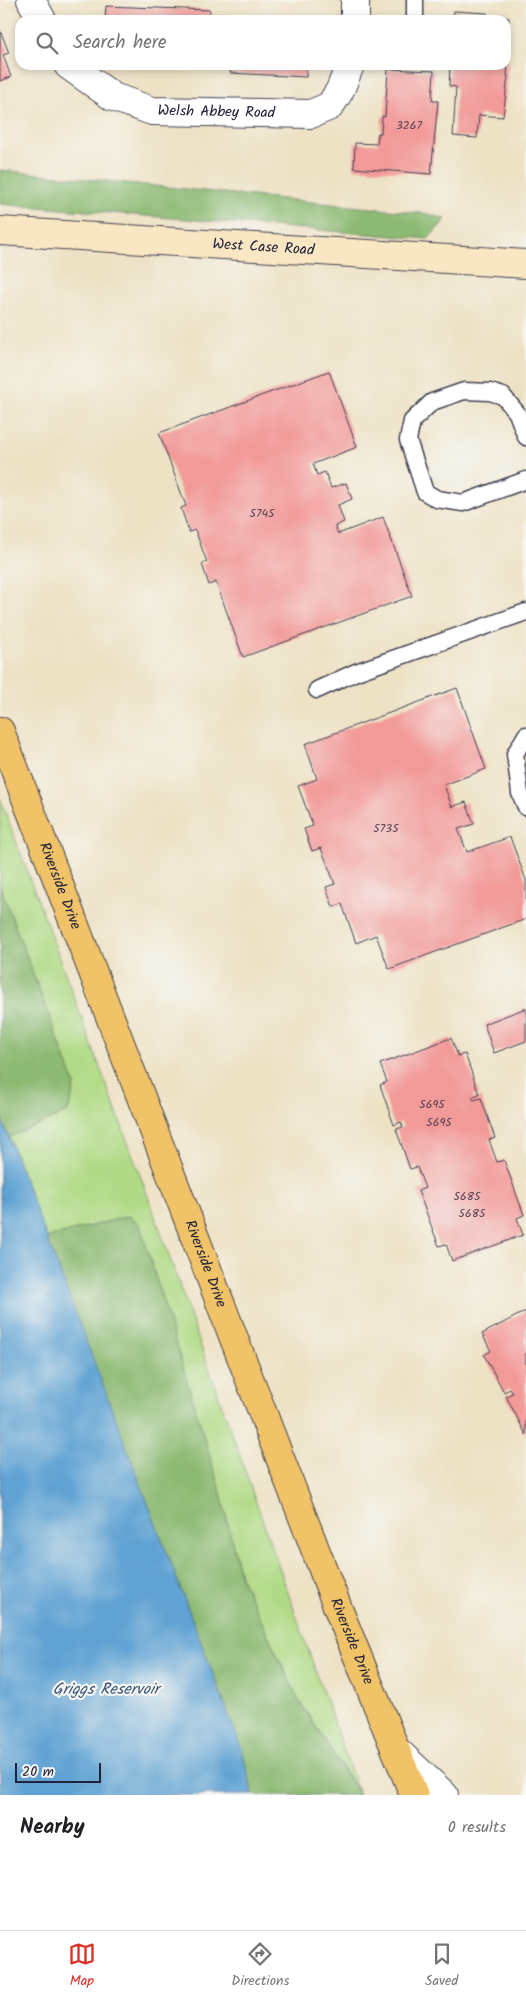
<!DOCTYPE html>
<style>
:root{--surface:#fff;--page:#f6f6f6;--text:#202124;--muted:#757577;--line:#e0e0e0;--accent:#d93025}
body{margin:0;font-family:Kalam,sans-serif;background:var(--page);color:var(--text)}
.scale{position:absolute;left:15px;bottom:12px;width:86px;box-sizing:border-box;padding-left:5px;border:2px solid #22223b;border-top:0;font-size:14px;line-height:18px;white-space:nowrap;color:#22223b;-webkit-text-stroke:4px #f6f6f2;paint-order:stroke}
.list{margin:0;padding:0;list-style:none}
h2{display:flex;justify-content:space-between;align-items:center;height:65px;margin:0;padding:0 20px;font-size:21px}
h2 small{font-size:16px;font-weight:400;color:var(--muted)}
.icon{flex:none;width:28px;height:28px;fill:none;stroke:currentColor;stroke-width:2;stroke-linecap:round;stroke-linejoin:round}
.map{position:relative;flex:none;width:526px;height:1795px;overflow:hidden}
.search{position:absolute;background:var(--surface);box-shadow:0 2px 8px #0003;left:15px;right:15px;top:15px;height:55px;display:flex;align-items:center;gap:12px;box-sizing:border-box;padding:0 18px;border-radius:15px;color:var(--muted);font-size:19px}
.sheet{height:135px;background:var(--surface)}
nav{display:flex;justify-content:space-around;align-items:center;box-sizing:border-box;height:70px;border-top:1px solid var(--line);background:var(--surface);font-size:14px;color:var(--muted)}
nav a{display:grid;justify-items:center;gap:2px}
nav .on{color:var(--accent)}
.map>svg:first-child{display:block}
.green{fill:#b0da85;stroke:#697e60}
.forest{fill:#8cba72;stroke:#576e56}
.water{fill:#5fa2d3;stroke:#406287}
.building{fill:#f29a98}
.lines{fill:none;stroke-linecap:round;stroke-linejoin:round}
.lane-casing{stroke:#413f50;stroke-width:19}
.street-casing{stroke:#413f50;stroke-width:30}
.secondary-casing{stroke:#413f50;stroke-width:30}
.primary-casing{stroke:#413f50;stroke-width:30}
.lane{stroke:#fff;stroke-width:16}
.street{stroke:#fff;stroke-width:28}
.secondary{stroke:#f9e7c3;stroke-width:28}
.primary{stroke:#f1c369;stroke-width:28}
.labels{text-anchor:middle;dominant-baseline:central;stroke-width:4.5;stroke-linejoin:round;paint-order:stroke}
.number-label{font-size:12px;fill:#564052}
.street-label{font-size:15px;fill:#22223b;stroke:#f6f6f2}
.water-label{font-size:16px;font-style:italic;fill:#3a5578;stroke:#f6f6f2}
</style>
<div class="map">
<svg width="526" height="1795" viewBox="0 0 526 1795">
<rect width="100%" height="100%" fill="#f6f6f2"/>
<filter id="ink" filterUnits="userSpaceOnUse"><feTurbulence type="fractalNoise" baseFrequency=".02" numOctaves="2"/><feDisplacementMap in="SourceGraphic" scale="10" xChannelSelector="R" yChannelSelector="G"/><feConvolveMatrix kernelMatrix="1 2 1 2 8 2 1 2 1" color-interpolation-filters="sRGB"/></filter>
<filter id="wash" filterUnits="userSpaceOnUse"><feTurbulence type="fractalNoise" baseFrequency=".0096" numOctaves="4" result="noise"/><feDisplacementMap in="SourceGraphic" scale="20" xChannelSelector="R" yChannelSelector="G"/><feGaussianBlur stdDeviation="1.12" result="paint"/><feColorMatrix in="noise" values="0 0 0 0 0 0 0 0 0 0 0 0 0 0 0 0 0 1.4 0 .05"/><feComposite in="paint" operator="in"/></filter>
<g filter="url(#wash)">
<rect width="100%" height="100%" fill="#eee2c5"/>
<path class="green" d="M0,798l154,415 204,578 -60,-92 -58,-123 -19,-83 -92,-277 -83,22 -37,-101 59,-25 7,-27 -75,-199z"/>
<path class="forest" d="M0,170l428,44 18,5 -18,20 -428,-35z
M0,886l75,199 -7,27 -59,25 -9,-22z
M129,1216l11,9 81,268 19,83 58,123 61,96h-106l-11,-45 -196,-512z"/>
<path class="water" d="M0,1115l242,635 11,45h-253z"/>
<g id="blocks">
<path class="building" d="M106,6l104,4 -1,10h-104z
M454,11l33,2v3l22,2 -2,27h-1v-25h-53z
M220,15l61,3v2h-61z
M0,30l9,23 -6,2 8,22 -11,4z
M506,59h2l-1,17h1l-5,41 -24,-2 -2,23 -24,-2 3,-49 -7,-1 1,-21h56z
M231,65h75v12l-76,-4z
M388,69l46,2 -2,30h6l-7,73 -77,-6 1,-25 22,1 1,-11h3l1,-17 3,1z
M329,371l28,76 -44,17 4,11 8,-3 6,16 15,-5 6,16 -14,6 6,17 -9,4 3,8 45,-17 29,79 -169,61 -27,-75 -7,3 -7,-21 5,-2 -12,-32 -6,2 -8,-24 5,-2 -27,-73z
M457,688l29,81 -42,16 8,22 14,-5 8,22 -16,5 9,23 43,-15 16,43v39l-137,50 -13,-34 -20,8 -14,-39 -9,3 -7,-20 9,-3 -14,-36 -9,3 -8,-22 9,-3 -15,-40 19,-7 -12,-35z
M526,1008v33l-32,12 -10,-29z
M451,1038l7,18 7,-2 14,40 -7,3 2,3 7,-2 14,40 -6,2 8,22 7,-2 20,55 -7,3 6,17 -71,26 -6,-17 -7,2 -21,-55 7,-3 -8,-21 -7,2 -14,-40 7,-2 -2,-5 -7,3 -14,-40 7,-3 -7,-18z
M526,1311v124l-20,-39 7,-3 -3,-4 -6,3 -20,-37 7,-4 -9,-17z"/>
</g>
</g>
<g filter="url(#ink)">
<use href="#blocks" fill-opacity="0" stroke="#413f50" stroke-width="1"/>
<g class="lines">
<defs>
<path id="lane" d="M415,20v-20
M526,437l-9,-24 -14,-17 -13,-4 -26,-1 -32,11 -20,19 -4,19 17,52 12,7 26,4 63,-23
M317,690l39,-18 170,-60
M526,735l-11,19 5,39 6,14"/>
<g id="street">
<path d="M31,0l11,20"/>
<path d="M355,20v-20"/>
<path id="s1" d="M68,65l45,32 39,14 159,3 19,-8 10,-16 10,-25"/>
<path d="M397,1751l47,44"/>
</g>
<g id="secondary">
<path id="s2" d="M0,231l526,33"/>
</g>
<g id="primary">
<path id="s3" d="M0,731l337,875 77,189"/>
</g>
</defs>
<use href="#lane" class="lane-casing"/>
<use href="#street" class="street-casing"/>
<use href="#secondary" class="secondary-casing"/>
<use href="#primary" class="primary-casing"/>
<use href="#lane" class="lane"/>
<use href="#street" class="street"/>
<use href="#secondary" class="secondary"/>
<use href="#primary" class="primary"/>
</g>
</g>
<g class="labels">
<g class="number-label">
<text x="409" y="125">3267</text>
<text x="262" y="513">5745</text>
<text x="386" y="828">5735</text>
<text x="432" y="1104">5695</text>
<text x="439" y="1122">5695</text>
<text x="467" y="1196">5685</text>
<text x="472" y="1213">5685</text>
</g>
<g class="street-label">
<text stroke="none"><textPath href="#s1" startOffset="161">Welsh Abbey Road</textPath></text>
<text stroke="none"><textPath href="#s2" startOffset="264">West Case Road</textPath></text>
<text stroke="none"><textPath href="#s3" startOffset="166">Riverside Drive</textPath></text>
<text stroke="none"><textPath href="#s3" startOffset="571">Riverside Drive</textPath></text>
<text stroke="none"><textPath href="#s3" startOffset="976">Riverside Drive</textPath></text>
</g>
<g class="water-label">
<text x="106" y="1689">Griggs Reservoir</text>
</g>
</g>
</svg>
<div class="scale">20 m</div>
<div class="search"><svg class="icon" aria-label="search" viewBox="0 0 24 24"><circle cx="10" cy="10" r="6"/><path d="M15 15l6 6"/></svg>Search here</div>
</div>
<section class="sheet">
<h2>Nearby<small>0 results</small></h2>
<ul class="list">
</ul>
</section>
<nav>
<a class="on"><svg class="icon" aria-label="map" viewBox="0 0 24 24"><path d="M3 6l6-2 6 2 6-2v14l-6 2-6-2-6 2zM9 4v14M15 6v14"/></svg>Map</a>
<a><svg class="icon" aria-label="directions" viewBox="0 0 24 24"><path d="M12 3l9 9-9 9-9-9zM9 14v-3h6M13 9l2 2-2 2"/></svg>Directions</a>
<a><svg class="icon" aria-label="saved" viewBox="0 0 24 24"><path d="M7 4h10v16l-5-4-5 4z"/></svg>Saved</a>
</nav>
